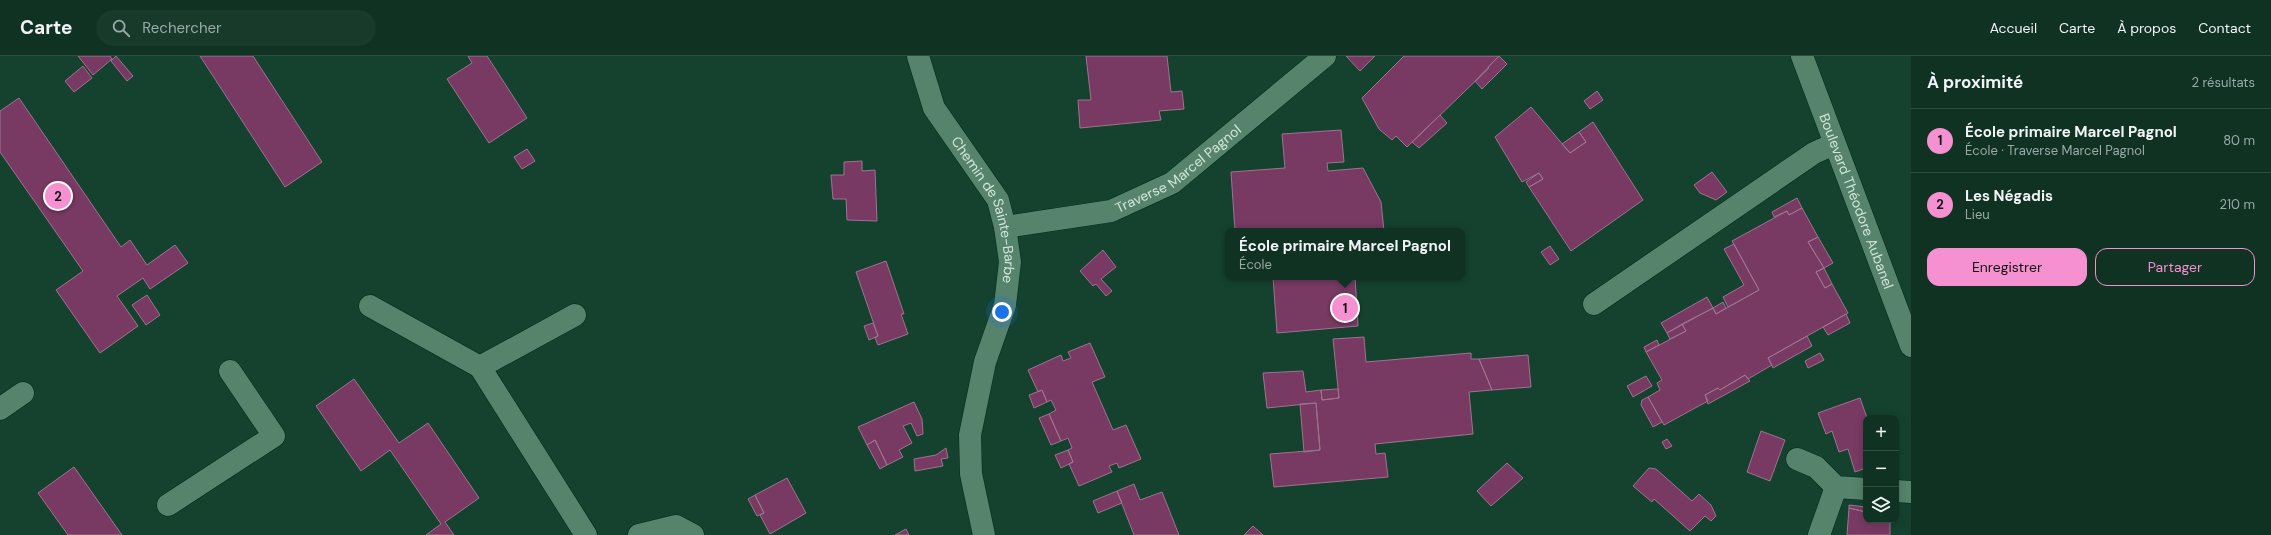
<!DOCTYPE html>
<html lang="fr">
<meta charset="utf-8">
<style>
:root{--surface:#0f3223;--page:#183a2b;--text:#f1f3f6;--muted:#9baaa6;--line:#2f4d41;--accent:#f590d1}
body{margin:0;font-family:"DM Sans",sans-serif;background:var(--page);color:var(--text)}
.controls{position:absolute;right:12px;bottom:12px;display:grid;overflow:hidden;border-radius:8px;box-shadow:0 2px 10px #0003}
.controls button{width:36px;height:36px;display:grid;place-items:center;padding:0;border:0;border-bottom:1px solid var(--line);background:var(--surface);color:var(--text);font:20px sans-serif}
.you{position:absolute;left:1002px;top:256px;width:14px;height:14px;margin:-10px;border:3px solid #fff;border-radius:50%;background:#1a73e8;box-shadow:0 0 0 6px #1a73e833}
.badge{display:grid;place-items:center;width:26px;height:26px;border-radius:50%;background:var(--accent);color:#111;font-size:13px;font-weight:700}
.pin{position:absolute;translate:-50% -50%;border:2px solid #fff;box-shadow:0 1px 4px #0006}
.popup{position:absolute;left:1225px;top:172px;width:240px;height:52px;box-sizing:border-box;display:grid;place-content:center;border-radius:8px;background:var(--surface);filter:drop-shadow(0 1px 3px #0005);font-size:13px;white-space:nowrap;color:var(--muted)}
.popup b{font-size:15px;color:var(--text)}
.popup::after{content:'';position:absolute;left:50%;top:100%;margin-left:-8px;border:8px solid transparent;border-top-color:var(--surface)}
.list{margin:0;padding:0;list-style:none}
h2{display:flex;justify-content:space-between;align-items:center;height:52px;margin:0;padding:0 16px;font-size:17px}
h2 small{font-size:13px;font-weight:400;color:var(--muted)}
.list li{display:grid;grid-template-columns:26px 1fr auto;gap:12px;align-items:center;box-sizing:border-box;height:64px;padding:0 16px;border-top:1px solid var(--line)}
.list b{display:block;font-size:15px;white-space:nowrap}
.list p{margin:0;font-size:13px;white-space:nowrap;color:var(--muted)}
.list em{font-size:13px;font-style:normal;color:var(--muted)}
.actions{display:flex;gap:8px;padding:12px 16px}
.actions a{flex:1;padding:9px 0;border:1px solid var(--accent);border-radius:12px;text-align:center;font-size:14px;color:var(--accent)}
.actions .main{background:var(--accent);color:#111}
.icon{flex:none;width:22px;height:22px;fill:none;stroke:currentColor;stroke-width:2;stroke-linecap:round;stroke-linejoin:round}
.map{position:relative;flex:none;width:1911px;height:479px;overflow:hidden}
header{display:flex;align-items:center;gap:24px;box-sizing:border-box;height:56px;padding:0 20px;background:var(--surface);border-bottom:1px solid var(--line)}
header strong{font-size:19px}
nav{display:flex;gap:22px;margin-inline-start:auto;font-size:14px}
.search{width:280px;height:36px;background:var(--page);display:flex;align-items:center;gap:10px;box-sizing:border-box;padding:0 14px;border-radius:22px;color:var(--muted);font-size:15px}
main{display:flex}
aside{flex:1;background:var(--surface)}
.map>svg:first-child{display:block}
.building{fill:#783a63;stroke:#9d748d}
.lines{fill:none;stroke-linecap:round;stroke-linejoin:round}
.minor-casing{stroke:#032718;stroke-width:23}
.minor{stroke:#56836c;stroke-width:22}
.labels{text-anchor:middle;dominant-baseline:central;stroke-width:3;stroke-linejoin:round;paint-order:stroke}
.street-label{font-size:14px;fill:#cfe6d9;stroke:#14422f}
</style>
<header>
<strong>Carte</strong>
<div class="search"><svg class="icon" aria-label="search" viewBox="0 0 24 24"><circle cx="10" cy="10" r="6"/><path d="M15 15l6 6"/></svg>Rechercher</div>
<nav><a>Accueil</a><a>Carte</a><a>À propos</a><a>Contact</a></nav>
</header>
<main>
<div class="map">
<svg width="1911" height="479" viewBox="0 0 1911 479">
<rect width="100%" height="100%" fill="#14422f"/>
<path class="building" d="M78,0h32l2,3 -19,16z
M116,0l17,20 -6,5 -16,-20z
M200,0h53l69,106 -37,25z
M468,0h19l40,62 -38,25 -42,-64 25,-16z
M1086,0h81l4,36 11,-1 2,18 -25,2 2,9 -81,8 -2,-28h13z
M1346,0h29l-15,15z
M1404,0h95l-11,11 1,1 -82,79 -11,-11 -4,4 -13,-11 -17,-31z
M1499,0l8,8 -25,25 -7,-8z
M83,10l9,12 -18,14 -9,-11z
M1597,35l6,9 -13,9 -6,-8z
M19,42l102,149 9,-7 17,25 28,-20 13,18 -38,26 -7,-11 -26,18 21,30 -38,27 -44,-63 27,-19 -83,-119v-41z
M1531,51l39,46 16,-11 -7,-10 14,-10 50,78 -72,51 -42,-64 14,-8 -4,-6 -17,9 -27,-45z
M1440,59l7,8 -28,25 -7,-6z
M1341,74l3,32 -17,1 1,8 35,-3 18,34 3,29h-149l-4,-59 54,-4 -3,-34z
M1579,76l7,10 -16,11 -8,-9z
M527,93l8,12 -13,8 -8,-12z
M862,105v10l13,-1 2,51 -30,-1 -1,-21h-13l-2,-24h13v-13z
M1712,116l15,20 -11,8 -16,-7 -6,-8z
M1539,117l4,6 -14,8 -3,-5z
M1797,142l5,10 -13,7 -2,-4 -13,6 -2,-5z
M1802,152l16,29 -10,5 16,26 -8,4 9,16 7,-4 16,29 -80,45 4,7 -24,14 -3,-4 -25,15 -2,-2 -13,7 3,6 -44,24 -16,-28 12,-7 -3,-7 5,-3 -16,-28 40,-21 -4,-7 31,-16 3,6 43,-24 -27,-49 55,-30 2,4z
M1818,181l15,26 -9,5 -16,-26z
M1734,188l25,46 -31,17 -5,-10 21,-12 -20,-36z
M1550,190l9,13 -9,6 -9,-13z
M1103,194l13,17 -15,12 11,12 -6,5 -10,-12 -3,2 -13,-15z
M886,205l18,53h-3l7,20 -30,11 -3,-7 3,-2 -22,-64z
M1824,212l8,16 -7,4 -9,-16z
M1273,221h82l3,49 -81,7z
M147,239l13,20 -14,10 -14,-20z
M1707,241l6,11 -46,25 -6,-10z
M1723,246l3,6 -10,6 -3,-6z
M1846,258l4,9 -22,12 -5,-8z
M873,267l5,13 -9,4 -5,-14z
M1682,268l4,7 -16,8 -3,-6z
M1807,280l5,10 -39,22 -5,-10z
M1364,281l2,25 105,-9v6h8l13,31 -23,2 4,42 -98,10 1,10 9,-1 3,24 -114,10 -4,-33 50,-4 -4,-47 -49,5 -4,-35 40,-2 3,21 15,-2 1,10 17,-2 -6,-59z
M1657,284l2,5 -13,7 -2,-5z
M1090,287l15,34 -13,5 21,48 13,-5 15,34 -22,9 -2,-5 -8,3 3,6 -33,14 -10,-22 4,-2 -5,-12 4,-2 -4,-10 -7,3 -12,-27 7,-4 -5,-10 -4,2 -5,-12 -4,2 -10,-22 33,-15 2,6 8,-3 -3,-6z
M1820,297l4,7 -16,8 -3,-7z
M1528,299l3,32 -39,3 -13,-31z
M1745,319l5,6 -42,23 -3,-9 13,-7 2,2z
M1646,320l6,10 -19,11 -6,-11z
M354,323l45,64 29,-20 51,75 -34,24 9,13h-28l15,-11 -51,-74 -29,21 -45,-65z
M1338,333l1,9 -17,2 -1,-10z
M1042,334l5,12 -13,6 -5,-13z
M1648,341l14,25 -9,5 -12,-22 1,-5z
M1860,342l7,20 -1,50 -11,4 -7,-23 -9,3 -7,-21 -6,3 -8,-21z
M914,346l8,17 1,15 -6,2 -6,-13 -8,3 9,17 -13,7 4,7 -16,8 -12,-25 -8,5 -9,-18z
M1316,347l4,47 -16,2 -4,-48z
M1049,358l12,27 -10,4 -12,-27z
M1761,375l24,9 -15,41 -23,-9z
M1667,383l5,7 -6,3 -4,-7z
M875,384l12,25 -7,4 -13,-24z
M946,392l2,10 -7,1 2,7 -28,5 -1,-12 22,-4z
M1068,394l5,12 -12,6 -6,-13z
M1507,407l16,15 -32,28 -14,-15z
M74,411l48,68h-54l-30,-42z
M1649,412l7,1 36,32 7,-7 12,11 5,11 -5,5 -6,-5 -15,15 -36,-32 -2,3 -19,-16z
M787,422l19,35 -36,21 -10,-19 4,-2 -9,-18z
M1134,428l6,16 22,-8 17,43h-45l-17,-44z
M1117,435l5,12 -24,10 -5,-12z
M755,439l9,18 -7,3 -9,-17z
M1849,449l17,2v5l-17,-4z
M1849,452l17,4v8h18l6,3v12h-43z
M1253,470l10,9h-19z
M906,473l3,6h-14z"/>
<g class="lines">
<defs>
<g id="minor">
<path id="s1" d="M918,0l16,52 64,92 7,27 5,35 -5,43 -20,57 -15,73 1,39 13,61"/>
<path id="s2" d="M1802,0l109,290"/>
<path id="s3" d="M1005,171l106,-16 61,-28 153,-127"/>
<path d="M1594,248l220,-151 20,-9"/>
<path d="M370,250l110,61 95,-52"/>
<path d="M480,311l106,168"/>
<path d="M0,353l23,-16"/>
<path d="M1797,403l19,8 20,20 30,2"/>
<path d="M1896,435l15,1"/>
<path d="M168,449l106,-69 -44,-65"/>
<path d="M639,479l37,-9 17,9"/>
<path d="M1819,479l17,-48"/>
</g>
</defs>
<use href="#minor" class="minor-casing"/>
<use href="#minor" class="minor"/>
</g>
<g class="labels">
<g class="street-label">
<text stroke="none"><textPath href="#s3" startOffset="187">Traverse Marcel Pagnol</textPath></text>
<text stroke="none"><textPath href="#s2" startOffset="155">Boulevard Théodore Aubanel</textPath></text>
<text stroke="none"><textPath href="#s1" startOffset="171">Chemin de Sainte-Barbe</textPath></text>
</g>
</g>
</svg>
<div class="controls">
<button>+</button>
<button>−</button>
<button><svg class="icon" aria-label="layers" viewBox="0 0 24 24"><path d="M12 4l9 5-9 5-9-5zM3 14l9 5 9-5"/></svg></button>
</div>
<div class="you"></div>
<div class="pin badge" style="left:1345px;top:252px">1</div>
<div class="popup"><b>École primaire Marcel Pagnol</b>École</div>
<div class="pin badge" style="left:58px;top:140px">2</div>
</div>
<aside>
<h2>À proximité<small>2 résultats</small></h2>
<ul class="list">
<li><span class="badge">1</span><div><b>École primaire Marcel Pagnol</b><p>École · Traverse Marcel Pagnol</p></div><em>80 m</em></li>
<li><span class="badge">2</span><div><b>Les Négadis</b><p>Lieu</p></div><em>210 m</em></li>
</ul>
<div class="actions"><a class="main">Enregistrer</a><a>Partager</a></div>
</aside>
</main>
